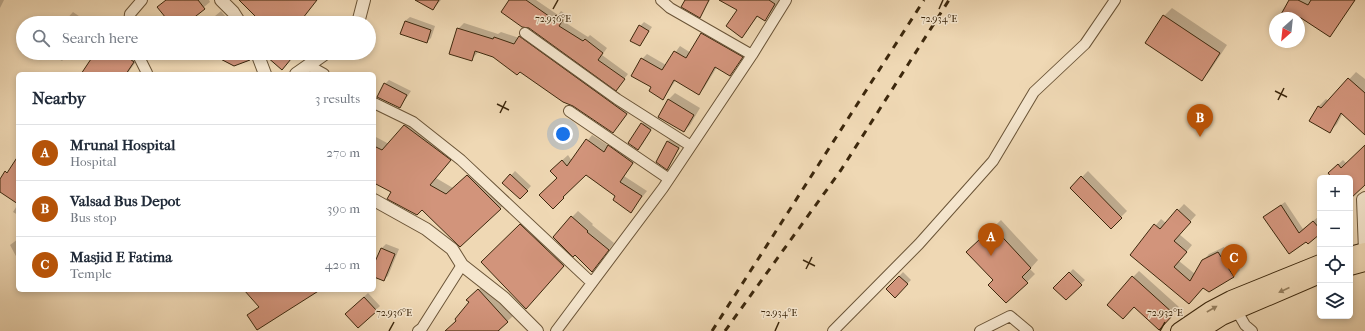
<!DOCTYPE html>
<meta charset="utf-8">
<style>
:root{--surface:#fff;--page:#f6f6f7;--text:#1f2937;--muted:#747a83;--line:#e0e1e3;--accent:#b45309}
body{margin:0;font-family:"IM FELL French Canon",serif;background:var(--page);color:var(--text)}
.controls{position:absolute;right:12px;bottom:12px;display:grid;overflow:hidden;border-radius:6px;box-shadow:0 2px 6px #0003}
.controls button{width:36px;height:36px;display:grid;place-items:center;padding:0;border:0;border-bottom:1px solid var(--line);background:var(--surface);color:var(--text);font:20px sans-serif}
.compass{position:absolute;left:1269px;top:12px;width:36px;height:36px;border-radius:50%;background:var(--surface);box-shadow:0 2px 6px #0003;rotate:207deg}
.you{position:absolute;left:563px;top:134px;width:14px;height:14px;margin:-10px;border:3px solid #fff;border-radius:50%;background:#1a73e8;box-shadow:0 0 0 6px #1a73e833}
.badge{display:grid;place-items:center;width:26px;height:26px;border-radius:50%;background:var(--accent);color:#fff;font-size:13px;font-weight:700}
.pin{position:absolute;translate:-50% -33px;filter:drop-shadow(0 1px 2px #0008)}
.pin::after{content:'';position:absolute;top:21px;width:14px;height:12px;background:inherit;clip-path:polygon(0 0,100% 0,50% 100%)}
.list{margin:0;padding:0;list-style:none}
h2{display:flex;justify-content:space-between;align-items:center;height:52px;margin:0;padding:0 16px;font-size:17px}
h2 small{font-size:13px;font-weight:400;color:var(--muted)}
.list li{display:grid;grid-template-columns:26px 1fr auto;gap:12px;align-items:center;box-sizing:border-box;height:56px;padding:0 16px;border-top:1px solid var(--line)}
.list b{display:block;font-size:15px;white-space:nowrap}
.list p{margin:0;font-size:13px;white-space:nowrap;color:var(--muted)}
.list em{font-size:13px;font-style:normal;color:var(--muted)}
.icon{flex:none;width:22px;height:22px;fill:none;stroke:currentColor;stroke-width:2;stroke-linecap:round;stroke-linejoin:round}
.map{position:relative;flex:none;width:1365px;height:331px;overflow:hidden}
.search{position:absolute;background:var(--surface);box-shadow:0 2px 6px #0003;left:16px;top:16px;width:360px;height:44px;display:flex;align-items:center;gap:10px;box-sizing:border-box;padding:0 14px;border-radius:22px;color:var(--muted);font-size:15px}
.panel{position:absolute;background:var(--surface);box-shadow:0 2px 6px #0003;left:16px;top:72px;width:360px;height:220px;border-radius:6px}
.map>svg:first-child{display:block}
.shadow{fill:#0003}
.building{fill:#d2947b;stroke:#3d280d}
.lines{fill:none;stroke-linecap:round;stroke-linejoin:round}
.minor-casing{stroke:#6a5437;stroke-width:12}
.tertiary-casing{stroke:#6a5437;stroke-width:14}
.primary-casing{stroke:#3d280d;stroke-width:18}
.minor{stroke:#f5e6ce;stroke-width:10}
.tertiary{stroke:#f5e6ce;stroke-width:12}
.primary{stroke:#efd8b4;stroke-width:16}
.rail{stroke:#3d280d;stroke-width:3;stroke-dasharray:7 7;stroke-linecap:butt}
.oneway{fill:#968060}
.ticks{fill:none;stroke:#3d280d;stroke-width:1.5}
.ticks-label{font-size:10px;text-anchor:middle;fill:#3d280d;stroke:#f5e6ce;stroke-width:3;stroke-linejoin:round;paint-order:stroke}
</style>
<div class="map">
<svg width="1365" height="331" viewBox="0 0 1365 331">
<rect width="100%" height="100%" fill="#efd8b4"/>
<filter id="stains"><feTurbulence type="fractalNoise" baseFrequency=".005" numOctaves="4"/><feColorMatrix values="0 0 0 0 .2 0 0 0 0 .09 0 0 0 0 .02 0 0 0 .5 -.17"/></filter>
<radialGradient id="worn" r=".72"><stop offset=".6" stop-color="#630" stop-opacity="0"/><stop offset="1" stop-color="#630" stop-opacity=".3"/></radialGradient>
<path class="shadow" d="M0,0h4l-4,8z
M166,0h43l1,2 -25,21h-14l-12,-16z
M417,0h24l-8,9z
M511,0h25l22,15 3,-4 6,4 -4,6 25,16 2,-2 17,13 -5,7 26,19 -12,15z
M684,0h26l-11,16z
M721,0h59l-15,20 -7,-4 -16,20 -3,-26z
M1290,0h63l2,1 -26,35 -31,-21 -1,3h-17z
M1172,8l55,37 -18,27 -7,8 -38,-64z
M221,11l10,12h-17l1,-7z
M73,12l16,11h-26z
M410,17l25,9 -4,12 -4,4 -26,-9 4,-12z
M644,22l8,5 -12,18v-19z
M464,23l34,11 3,-2 18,6 7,-7 106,77 -19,24 -40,-27 -5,-1 -47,-33 -28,-15 -14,-5 -7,8 -14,-30z
M1275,27v6l-3,-2z
M707,29l40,23 -17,22 -13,-7 -13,21 -5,5 -23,-13 -13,19 -10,-12 -11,-28 5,-5 19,11 14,-19 11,7z
M50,53h19l-7,8z
M96,53h40l4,3 -13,18h-46z
M215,53h40l1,1 -6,5 -16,6z
M269,53h23l2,2 -8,9z
M1356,72l9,7v55l-22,-21 -6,11 -8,8 -11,-25 8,-8 3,2z
M389,80l22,11 -11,16 -15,-23z
M675,93l25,15 -10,17 -6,6 -25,-15 10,-17z
M411,119l46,34 -21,25 17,10 21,-19 33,33 -47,44 -37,-37 -49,-27v-46l15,8z
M646,120l8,5 -12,20v-21z
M592,135l17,11 5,-5 24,16 -14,19 23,15 -16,20 -15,-15 -30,-22 -33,34 5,-30 -1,-13 11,-10 4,6z
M671,138l11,6 -15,25v-27z
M1365,147v37l-15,11v-17h-16l-5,-5 14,-13 4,4z
M515,171l16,15 -11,12 -16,-15z
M1088,171l39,40 -16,16 -40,-39z
M1285,202l18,27 15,-12 2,3v13l-12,10 -44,-26z
M18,204v11l-5,-3z
M1184,204l12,11 -17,19 13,11 -13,16 16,13 8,-13 6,-7 15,-7 16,23 -6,6 -25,15 -5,-4 -9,10 -64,-42 30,-36 5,4z
M578,211l15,13 -1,1 22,18 -22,28 -20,-54z
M525,220l43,41 -37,42 -49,-41z
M1001,220l37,40 -8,9 5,5 -8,8 -33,-2 -18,-36z
M18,239v21l-8,-15z
M386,244l13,5 -11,27 -5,4 -9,-4v-9l8,-19z
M1073,269l12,11 -19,19 -11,-11z
M1139,271l40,36 -14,15 -32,-45z
M903,272l8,8 -16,16 -8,-7z
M484,285l29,31 -14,13 1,2h-53l11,-11 12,-18 2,-7z
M368,293l12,13 -22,21 -12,-13z"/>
<path class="building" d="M166,0h32l7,9 -18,14h-17l-13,-16z
M239,0h78l-18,23h-37z
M415,0h24l-6,10z
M509,0h17l27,19 3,-4 7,5 -4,6 24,15 2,-2 18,14 -5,7 27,19 -9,12 -87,-63 -7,-1 -21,-15z
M685,0h24l-9,18 -19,-11z
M719,0h50l6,4 -10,17 -8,-5 -15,22 -16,-12 11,-16z
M1289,0h9l10,5 3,-5h44l-25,37 -29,-19h-22z
M1163,15l57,38 -18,28 -57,-38z
M405,21l26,9 -4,13 -27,-9z
M639,25l10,6 -9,15 -10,-5z
M457,28l36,11 1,-2 20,7 5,-8 108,78 -14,19 -40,-27 -10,-4 -43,-30 -3,3 -24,-18 -18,-6 -3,10 -23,-7z
M701,33l42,24 -13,19 -15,-9 -16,28 -25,-15 -11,20 -14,-9 2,-4 -20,-11 10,-18 21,12 12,-19 12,7z
M95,53h27l12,9 -8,12h-45z
M209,53h35l6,7 -16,6z
M265,53h19l7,6 -9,11 -16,-14z
M1348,78l17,15v42l-24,-22 -11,20 -21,-12 9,-15 3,2z
M384,83l23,12 -7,13 -23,-11z
M668,99l26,16 -10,17 -26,-15z
M641,123l10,7 -13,20 -10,-7z
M404,125l47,35 -21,25 16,9 21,-19 34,34 -41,38 -38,-37 -5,5 -30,-16 4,-7 -17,-9v-37l8,4z
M586,139l18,13 4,-7 25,18 -13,19 22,14 -11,17 -18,-13 2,-4 -29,-21 -23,22 1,1 -11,11 -14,-14 18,-17 -7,-7 12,-11 5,6z
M667,141l12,7 -12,22 -11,-8z
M1365,145v40l-15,14v-21h-18l-4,-5 10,-9 3,4z
M18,156v48l-18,-12v-13l5,-8 2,2z
M510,174l18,17 -8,8 -18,-16z
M1081,176l41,42 -11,11 -41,-41z
M1281,205l18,28 14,-12 7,8v5l-12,10 -2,-2 -17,12 -26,-37z
M1177,209l14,13 -17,19 13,11 -13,15 16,14 12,-21 16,-8 16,25 -25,15 -6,-4 -14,16 -59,-49 24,-31 6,5z
M571,216l17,15 -1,1 22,18 -17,22 -17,-17 -2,2 -20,-20z
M520,224l44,42 -38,43 -45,-47z
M993,227l38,41 -9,9 6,6 -22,20 -18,-18 5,-5 -27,-28z
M381,248l14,6 -11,27 -10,-4v-13z
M1069,272l13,13 -16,15 -13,-12z
M899,276l9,8 -13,14 -9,-9z
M1132,276l42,38 -15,16 -25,-23 -11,12 -16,-14z
M478,289l30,33 -10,9h-53l11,-10 -1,-2 14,-17 -3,-2z
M244,290h76l-63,40 -10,-15 12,-8z
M364,297l13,14 -19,17 -13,-14z"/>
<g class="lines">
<defs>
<path id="minor" d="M661,0l9,8 82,47
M129,23l1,-9 12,-14
M525,33l92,66 74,47
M137,53l10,20 -1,1
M308,65l16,9
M374,103l39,19 48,38 131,123
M569,111l100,68
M1364,251l-2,-52 3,-2
M1234,306l11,19 7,6
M418,331l4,-3 40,-63
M556,331l107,-143 89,-133 34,-55
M833,331l86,-87 74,-83 41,-69 51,-48 30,-44
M980,331l30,-15 18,15"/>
<path id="tertiary" d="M221,0l12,12 7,11
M358,23l6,-23
M257,53l8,21
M296,74l30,-21
M374,200l52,29 26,20 10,16 42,33 33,33"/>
<path id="primary" d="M1350,255l15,-4
M1350,267l15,-4
M1179,331l31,-21 21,-11 89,-36
M1200,331l22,-14 98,-42"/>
</defs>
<use href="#minor" class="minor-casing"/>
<use href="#tertiary" class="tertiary-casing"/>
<use href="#primary" class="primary-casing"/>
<use href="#minor" class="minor"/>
<use href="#tertiary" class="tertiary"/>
<use href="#primary" class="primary"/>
<path class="rail" d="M712,331l212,-331
M725,331l116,-161 108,-170"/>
</g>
<defs><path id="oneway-solid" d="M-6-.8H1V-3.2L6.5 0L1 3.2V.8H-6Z"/></defs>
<g class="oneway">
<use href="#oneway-solid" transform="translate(1284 290) rotate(155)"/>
<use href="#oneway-solid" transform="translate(1212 309) rotate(-30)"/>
</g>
<path class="ticks" d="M553,9l5,-9M939,9l4,-9M1275,91l12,6M1278,100l6,-12M497,104l12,6M500,113l6,-12M803,260l12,6M806,269l6,-12M389,331l5,-9M775,331l4,-9M1160,331l5,-9"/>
<g class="ticks-label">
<text x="553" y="22">72.936°E</text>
<text x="939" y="22">72.934°E</text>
<text x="394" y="316">72.936°E</text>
<text x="779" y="316">72.934°E</text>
<text x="1165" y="316">72.932°E</text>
</g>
<rect width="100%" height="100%" filter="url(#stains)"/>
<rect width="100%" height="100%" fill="url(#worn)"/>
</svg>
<div class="controls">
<button>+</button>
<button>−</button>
<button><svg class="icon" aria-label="locate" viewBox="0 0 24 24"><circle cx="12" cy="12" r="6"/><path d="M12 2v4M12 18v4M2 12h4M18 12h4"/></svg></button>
<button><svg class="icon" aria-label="layers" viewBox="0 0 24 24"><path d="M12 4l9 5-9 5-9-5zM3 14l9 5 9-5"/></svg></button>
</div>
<svg class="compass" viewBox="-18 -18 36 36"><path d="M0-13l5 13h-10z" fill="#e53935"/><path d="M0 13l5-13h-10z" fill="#747a83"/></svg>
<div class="you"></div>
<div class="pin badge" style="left:991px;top:256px">A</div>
<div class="pin badge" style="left:1200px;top:137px">B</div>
<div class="pin badge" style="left:1234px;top:277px">C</div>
<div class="search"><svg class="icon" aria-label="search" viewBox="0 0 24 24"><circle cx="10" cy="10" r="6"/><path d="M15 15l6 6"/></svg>Search here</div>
<section class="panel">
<h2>Nearby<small>3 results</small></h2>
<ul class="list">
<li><span class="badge">A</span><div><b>Mrunal Hospital</b><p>Hospital</p></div><em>270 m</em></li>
<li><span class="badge">B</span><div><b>Valsad Bus Depot</b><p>Bus stop</p></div><em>390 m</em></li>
<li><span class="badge">C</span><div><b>Masjid E Fatima</b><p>Temple</p></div><em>420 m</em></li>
</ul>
</section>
</div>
